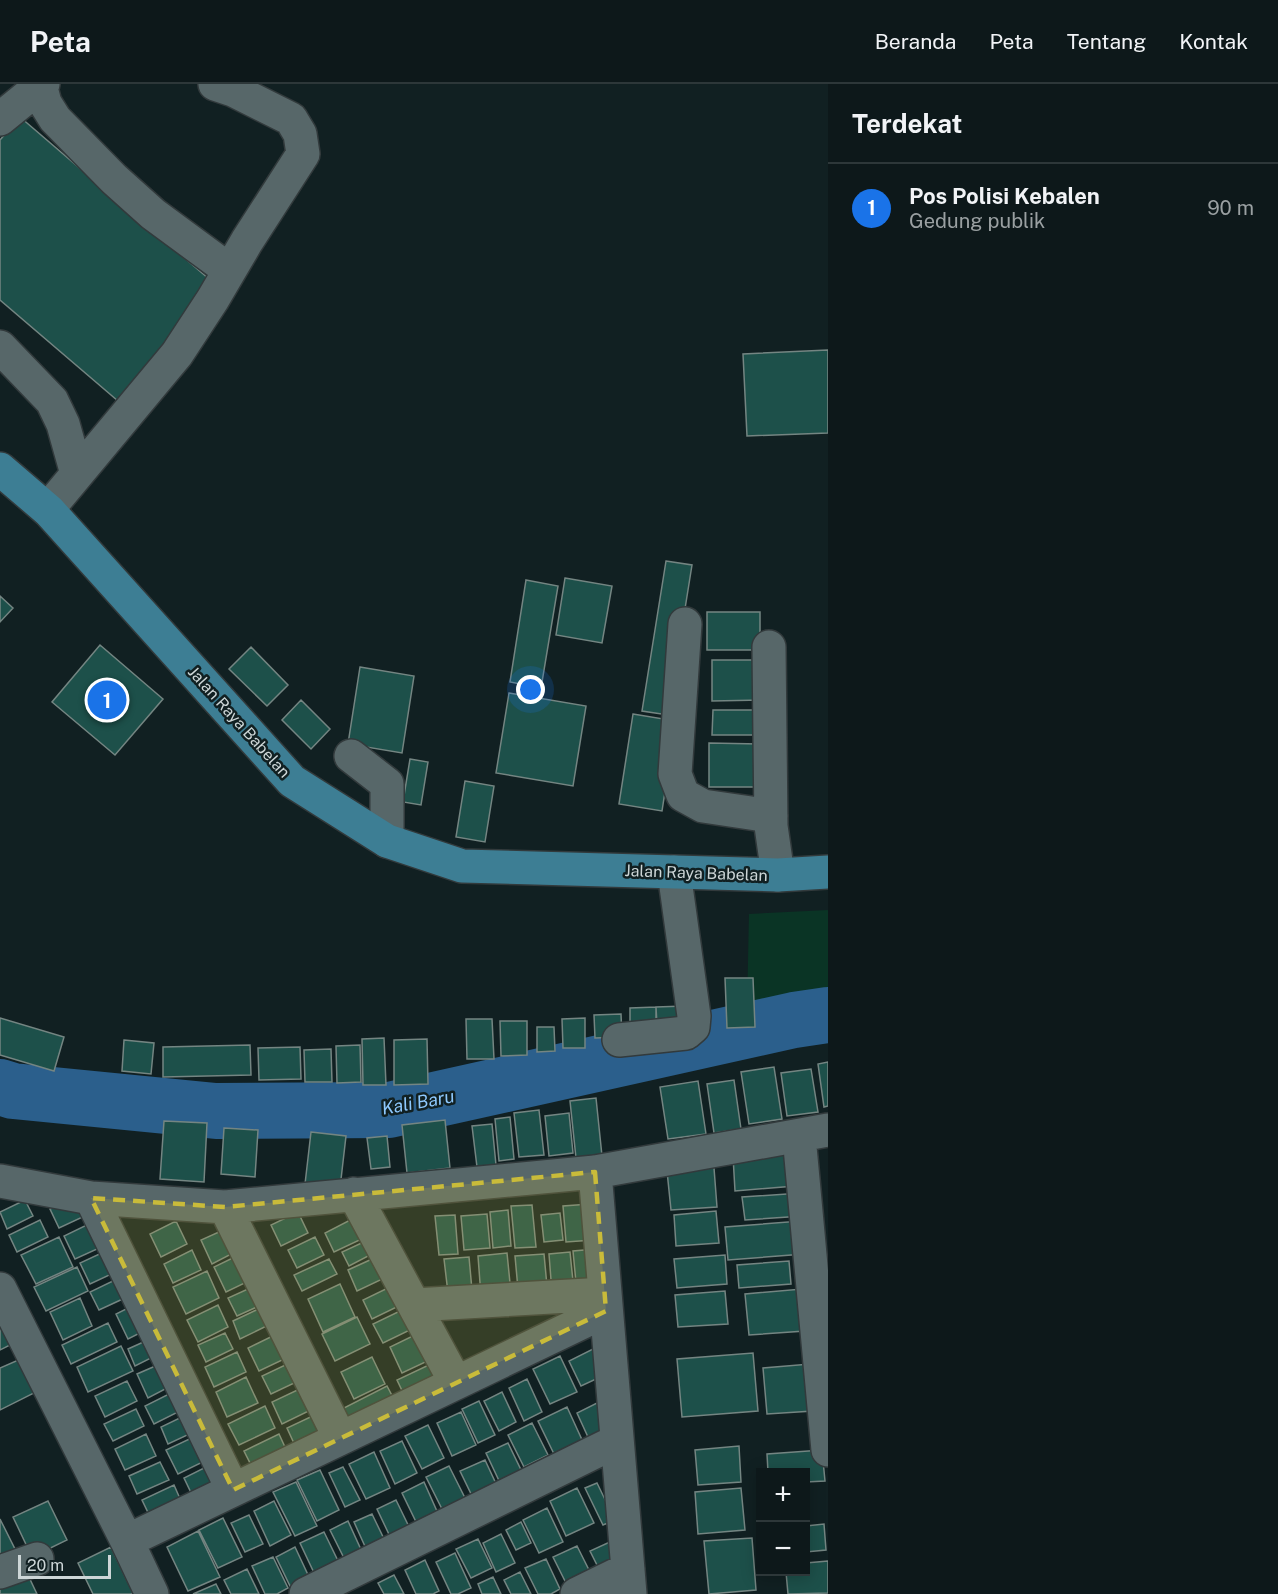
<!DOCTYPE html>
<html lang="id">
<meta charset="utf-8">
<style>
:root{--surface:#0d181a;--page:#162123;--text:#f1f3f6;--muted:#9aa0a2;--line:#2d3739;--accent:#1a73e8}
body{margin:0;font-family:"Public Sans",sans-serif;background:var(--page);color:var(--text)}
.controls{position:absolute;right:18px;bottom:18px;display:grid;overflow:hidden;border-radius:0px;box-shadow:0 3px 15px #0003}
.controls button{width:54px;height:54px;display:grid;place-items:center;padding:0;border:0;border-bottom:2px solid var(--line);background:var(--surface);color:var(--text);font:30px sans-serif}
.scale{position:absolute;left:18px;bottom:15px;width:93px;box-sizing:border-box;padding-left:6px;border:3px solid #cdd6d7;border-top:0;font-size:16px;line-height:21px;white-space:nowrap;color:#cdd6d7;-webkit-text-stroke:4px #112022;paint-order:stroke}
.you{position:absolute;left:531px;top:606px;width:21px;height:21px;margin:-15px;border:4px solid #fff;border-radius:50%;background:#1a73e8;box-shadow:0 0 0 9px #1a73e833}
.badge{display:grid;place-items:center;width:39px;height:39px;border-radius:50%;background:var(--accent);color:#fff;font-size:20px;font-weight:700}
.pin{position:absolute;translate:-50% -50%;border:3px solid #fff;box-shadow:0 2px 6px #0006}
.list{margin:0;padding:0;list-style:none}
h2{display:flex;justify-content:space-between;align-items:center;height:78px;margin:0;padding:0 24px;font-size:26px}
h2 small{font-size:20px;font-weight:400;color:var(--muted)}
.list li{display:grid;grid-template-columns:39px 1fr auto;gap:18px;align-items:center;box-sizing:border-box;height:90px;padding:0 24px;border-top:2px solid var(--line)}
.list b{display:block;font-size:22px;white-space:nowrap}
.list p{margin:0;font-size:20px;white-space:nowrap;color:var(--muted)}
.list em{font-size:20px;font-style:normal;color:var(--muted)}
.map{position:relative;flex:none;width:828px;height:1510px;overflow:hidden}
header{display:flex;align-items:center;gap:36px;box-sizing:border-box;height:84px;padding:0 30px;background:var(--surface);border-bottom:2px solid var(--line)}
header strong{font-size:28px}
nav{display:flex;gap:33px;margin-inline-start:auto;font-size:21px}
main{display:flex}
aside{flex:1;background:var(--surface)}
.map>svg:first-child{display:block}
.green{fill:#0a3425}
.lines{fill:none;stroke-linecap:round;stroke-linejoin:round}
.river{stroke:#2b5f8c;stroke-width:56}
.building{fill:#1d504a;stroke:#748582;stroke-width:1.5}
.minor-casing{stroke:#323a3c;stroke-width:36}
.major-casing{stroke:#323a3c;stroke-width:36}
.minor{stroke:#576769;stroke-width:33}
.major{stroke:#3d7e94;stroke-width:33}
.marked{fill:#c9bb3a;fill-opacity:0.2;stroke:#c9bb3a;stroke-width:4.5;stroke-dasharray:12 8;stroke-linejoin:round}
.labels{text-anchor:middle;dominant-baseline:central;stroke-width:5;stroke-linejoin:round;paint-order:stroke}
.street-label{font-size:16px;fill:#cdd6d7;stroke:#112022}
.water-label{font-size:18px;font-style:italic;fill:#8ec9fe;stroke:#112022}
</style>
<header>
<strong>Peta</strong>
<nav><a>Beranda</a><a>Peta</a><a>Tentang</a><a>Kontak</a></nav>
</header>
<main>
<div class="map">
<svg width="828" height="1510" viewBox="0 0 828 1510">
<rect width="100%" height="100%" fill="#112022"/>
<path class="green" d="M828,826v88l-81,12 2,-96z"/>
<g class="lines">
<path class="river" d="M0,1003l13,4 203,20 173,-1 405,-90 34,-5"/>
</g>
<path class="building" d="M20,33l196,168 -98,116 -118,-101v-160z
M828,266v83l-81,3 -4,-82z
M666,477l26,4 -24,150 -26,-4z
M565,494l47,8 -10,57 -46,-8z
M526,496l32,6 -17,102 -31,-6z
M0,512l13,12 -13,14z
M707,528h53v38h-53z
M100,561l63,54 -48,56 -63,-53z
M251,563l37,38 -21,21 -38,-37z
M712,576h50v40l-50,1z
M360,583l54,9 -12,77 -54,-9z
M509,609l77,13 -13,80 -77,-13z
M301,616l29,29 -19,20 -29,-29z
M713,626h47v25h-48z
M633,630l43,7 -14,90 -43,-7z
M709,659l50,1v43h-50z
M410,675l18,3 -7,43 -18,-3z
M465,697l29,5 -9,56 -29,-5z
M725,894h28l2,49 -28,1z
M685,922l1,18 -29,1 -1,-18z
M656,923v17l-26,1v-17z
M621,930l1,23 -27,1 -1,-23z
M0,934l64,19 -10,34 -54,-16z
M585,934v30h-22l-1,-29z
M466,935h26l2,40h-27z
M500,937h27v34l-26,1z
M537,943h17l1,24 -18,1z
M384,954l2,47h-23l-1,-46z
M427,955l1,45 -34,1v-45z
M124,956l30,3 -3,31 -29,-3z
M250,961l1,30 -88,2v-30z
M360,961l1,37 -24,1 -1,-37z
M300,963l1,32 -42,1 -1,-32z
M331,965l1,33h-27l-1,-32z
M828,978v44l-4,1 -6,-43z
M774,983l8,52 -33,5 -8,-52z
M811,985l7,43 -31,4 -6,-43z
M734,996l7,49 -27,4 -7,-49z
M698,997l8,53 -38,5 -8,-52z
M596,1014l6,58 -26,2 -6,-57z
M539,1026l5,45 -25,2 -5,-44z
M569,1029l4,40 -24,3 -4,-40z
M510,1033l4,42 -15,2 -4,-42z
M445,1036l5,48 -43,5 -5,-48z
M164,1037l43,2 -3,59 -44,-3z
M492,1040l4,41 -19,2 -5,-41z
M224,1044l34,2 -3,47 -34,-3z
M311,1048l35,4 -6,52 -35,-4z
M387,1052l3,31 -19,2 -4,-31z
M792,1068l3,34 -60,5 -2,-35z
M714,1084l3,39 -46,3 -4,-39z
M801,1109l2,23 -58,4 -3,-23z
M77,1112l10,19 -28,13 -9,-19z
M25,1116l8,16 -26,13 -7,-17z
M590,1120l3,36 -27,2 -3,-36z
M532,1121l4,42 -21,1 -4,-42z
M508,1126l3,36 -18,2 -3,-36z
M716,1127l3,32 -43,3 -2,-31z
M298,1128l10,21 -27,13 -10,-21z
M560,1129l3,27 -19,2 -3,-27z
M487,1130l3,34 -26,2 -3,-34z
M455,1131l3,39 -19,1 -4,-39z
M356,1133l10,20 -32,15 -9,-19z
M40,1136l8,17 -31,15 -8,-17z
M95,1137l11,24 -31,14 -11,-23z
M176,1137l11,23 -26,13 -11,-23z
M801,1137l3,33 -76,6 -3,-33z
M230,1143l11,22 -29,15 -11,-24z
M59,1153l14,30 -37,17 -15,-29z
M315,1153l9,18 -27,13 -9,-18z
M368,1156l6,13 -25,13 -7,-14z
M596,1165l4,42 -23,2 -4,-42z
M108,1166l10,21 -28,13 -10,-21z
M192,1166l9,20 -28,13 -9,-19z
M245,1168l12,25 -31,15 -12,-25z
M570,1168l4,39 -22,2 -3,-39z
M507,1169l4,40 -30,3 -3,-40z
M383,1170l10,20 -36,17 -9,-21z
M544,1170l3,32 -29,3 -3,-33z
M725,1171l2,29 -50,4 -3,-29z
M469,1173l3,33 -24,3 -4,-34z
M329,1175l8,15 -35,17 -8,-16z
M789,1177l2,23 -52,4 -2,-23z
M77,1183l11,24 -42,20 -12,-24z
M207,1187l12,27 -33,16 -13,-27z
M119,1194l8,19 -28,13 -9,-18z
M259,1200l9,18 -31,14 -9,-18z
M340,1200l15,33 -32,15 -15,-33z
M394,1201l9,19 -31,15 -9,-19z
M802,1205l3,42 -56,4 -4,-41z
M725,1207l3,33 -50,3 -3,-32z
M80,1214l12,28 -29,14 -13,-28z
M138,1219l12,25 -22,11 -12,-25z
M269,1220l8,17 -37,18 -7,-18z
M218,1221l10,22 -30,15 -11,-22z
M402,1226l10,19 -29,14 -10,-19z
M357,1233l13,27 -35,17 -13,-27z
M0,1238l18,19 -18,9z
M108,1239l9,19 -46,22 -9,-19z
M285,1246l12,23 -38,18 -11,-23z
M421,1248l13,26 -32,15 -12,-26z
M225,1249l8,16 -27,13 -8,-17z
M150,1255l7,16 -22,11 -7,-17z
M121,1262l12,25 -45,21 -11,-25z
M595,1264l12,26 -26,12 -12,-25z
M237,1268l9,20 -32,15 -9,-20z
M753,1269l5,58 -76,6 -5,-58z
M560,1272l17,36 -27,12 -17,-35z
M372,1273l13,27 -31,15 -13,-27z
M23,1274l15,33 -38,19v-42z
M298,1275l9,18 -36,17 -9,-18z
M433,1279l11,23 -36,17 -11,-23z
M160,1280l11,22 -23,12 -11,-24z
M810,1280l3,47 -46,3 -4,-46z
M246,1293l12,26 -31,14 -11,-25z
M527,1295l15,33 -18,9 -15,-33z
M127,1297l10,20 -32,16 -10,-21z
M308,1301l11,21 -37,18 -10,-22z
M387,1302l11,21 -50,24 -10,-20z
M177,1306l9,18 -32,16 -9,-18z
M502,1308l14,30 -17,9 -15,-30z
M479,1317l16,34 -17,8 -16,-34z
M599,1318l12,24 -23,11 -11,-24z
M265,1322l10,22 -36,17 -11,-21z
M567,1323l16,35 -28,14 -17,-35z
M136,1325l8,17 -31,15 -9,-17z
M321,1328l12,24 -35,16 -11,-24z
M461,1328l15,33 -24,11 -15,-33z
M188,1330l8,17 -28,13 -7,-17z
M532,1339l16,32 -24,12 -16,-32z
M428,1341l16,33 -22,11 -17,-33z
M146,1350l10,22 -31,14 -10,-21z
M200,1350l11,24 -33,16 -12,-24z
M279,1350l11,24 -34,17 -12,-24z
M402,1357l15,32 -22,11 -15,-33z
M508,1359l16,33 -22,11 -16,-34z
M739,1362l2,36 -43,3 -3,-35z
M822,1366l3,31 -19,1v-10h-38l-1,-18z
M374,1368l16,36 -24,11 -17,-35z
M485,1376l13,28 -24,12 -14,-29z
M160,1378l9,18 -32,14 -8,-18z
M212,1380l12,26 -28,13 -12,-25z
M449,1382l18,36 -23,11 -18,-36z
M343,1383l17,33 -15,7 -16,-34z
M320,1386l19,40 -22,11 -20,-41z
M296,1398l21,44 -22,10 -22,-44z
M424,1398l16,36 -21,10 -17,-35z
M597,1399l18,37 -12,5 -18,-37z
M174,1401l11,25 -31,15 -12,-25z
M577,1404l17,35 -28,13 -16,-35z
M741,1404l4,42 -47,4 -3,-42z
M396,1416l17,35 -19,10 -17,-36z
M48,1417l19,39 -35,17 -19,-40z
M274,1417l17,34 -21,11 -16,-35z
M547,1424l16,34 -24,11 -16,-33z
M372,1430l15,31 -19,8 -14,-31z
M249,1431l14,29 -18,8 -14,-29z
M223,1434l19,39 -24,11 -19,-38z
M0,1435l19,38 -19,9z
M348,1437l15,33 -17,8 -16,-32z
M521,1438l10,21 -15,7 -10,-20z
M824,1440l2,26 -20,2v-26z
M198,1447l22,46 -32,14 -21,-44z
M324,1448l16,33 -24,12 -16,-34z
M501,1450l14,29 -19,9 -13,-29z
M752,1454l4,52 -47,4 -5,-53z
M478,1455l14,29 -21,10 -15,-29z
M612,1457l12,24 -22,10 -12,-24z
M577,1462l13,26 -24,11 -13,-26z
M111,1463l22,46 -2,1h-38l-15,-31z
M295,1463l14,30 -19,9 -14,-29z
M455,1469l16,35 -13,6h-7l-15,-32z
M273,1473l15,31 -11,6h-12l-13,-28z
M546,1475l14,30 -9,5h-13l-13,-26z
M425,1476l14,31 -6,3h-17l-11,-24z
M828,1477v32l-40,1 -2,-22h20v-9z
M247,1485l12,25h-28l-7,-14z
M520,1488l11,22h-20l-7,-14z
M27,1489l10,21h-37v-8z
M394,1491l10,19h-20l-6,-11z
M493,1493l8,17h-19l-4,-10z
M216,1500l5,10h-28z"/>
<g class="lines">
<defs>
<path id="minor" d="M40,0l5,19 10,16 59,60 39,35 76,56
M0,35l43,-35
M0,263l52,54 11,23 14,50
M49,427l4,-8 124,-149 36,-55 34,-58 56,-87 -3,-20 -9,-15 -58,-29 -18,-6
M685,540l-10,150 8,21 20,11 68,10
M769,563l2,179 7,49
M351,672l36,28v57
M619,956l67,-7 7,-6 1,-11 -20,-144
M799,1052l29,314
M595,1088l35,422
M0,1097l91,17 134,9 370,-35 233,-42
M354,1110l102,189
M91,1114l142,292
M225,1123l115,231
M0,1205l127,252 25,53
M414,1221l191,-11
M127,1457l479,-230
M0,1488l37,-13
M306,1510l311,-153
M577,1510l51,-25"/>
<path id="major" d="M0,385l49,42 243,270 95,60 75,25 316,9 50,-3"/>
</defs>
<use href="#minor" class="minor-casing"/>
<use href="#major" class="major-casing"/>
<use href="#minor" class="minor"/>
<use href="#major" class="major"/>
</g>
<path class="marked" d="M595,1088l11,139 -373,179 -142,-292 134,9z"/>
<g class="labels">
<g class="street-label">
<text transform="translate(239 638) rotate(48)">Jalan Raya Babelan</text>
<text transform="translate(696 789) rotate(2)">Jalan Raya Babelan</text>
</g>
<g class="water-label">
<text transform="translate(418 1018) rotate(-10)">Kali Baru</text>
</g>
</g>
</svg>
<div class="controls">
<button>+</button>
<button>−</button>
</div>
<div class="scale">20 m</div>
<div class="you"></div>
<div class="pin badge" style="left:107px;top:616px">1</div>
</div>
<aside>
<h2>Terdekat<small></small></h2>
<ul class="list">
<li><span class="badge">1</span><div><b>Pos Polisi Kebalen</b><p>Gedung publik</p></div><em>90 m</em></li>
</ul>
</aside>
</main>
